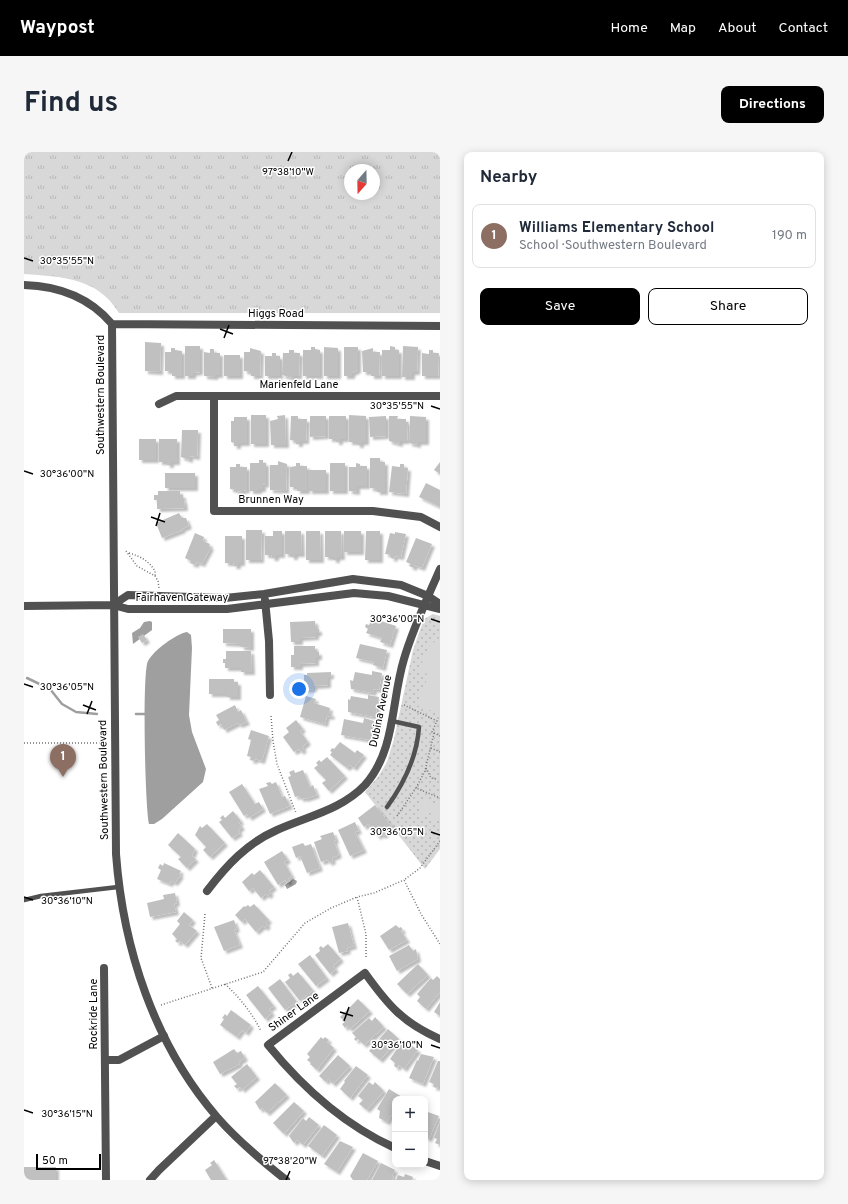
<!DOCTYPE html>
<meta charset="utf-8">
<style>
:root{--surface:#fff;--page:#f6f6f7;--text:#1f2937;--muted:#747a83;--line:#e0e1e3;--accent:#000}
body{margin:0;font-family:Overpass,sans-serif;background:var(--page);color:var(--text)}
.controls{position:absolute;right:12px;bottom:12px;display:grid;overflow:hidden;border-radius:8px;box-shadow:0 2px 10px #0003}
.controls button{width:36px;height:36px;display:grid;place-items:center;padding:0;border:0;border-bottom:1px solid var(--line);background:var(--surface);color:var(--text);font:20px sans-serif}
.compass{position:absolute;left:320px;top:12px;width:36px;height:36px;border-radius:50%;background:var(--surface);box-shadow:0 2px 10px #0003;rotate:200deg}
.scale{position:absolute;left:12px;bottom:10px;width:65px;box-sizing:border-box;padding-left:4px;border:2px solid #000;border-top:0;font-size:11px;line-height:14px;white-space:nowrap;color:#000;-webkit-text-stroke:3px #fff;paint-order:stroke}
.you{position:absolute;left:275px;top:537px;width:14px;height:14px;margin:-10px;border:3px solid #fff;border-radius:50%;background:#1a73e8;box-shadow:0 0 0 6px #1a73e833}
.badge{display:grid;place-items:center;width:26px;height:26px;border-radius:50%;background:var(--accent);color:#fff;font-size:13px;font-weight:700}
.pin{position:absolute;translate:-50% -33px;filter:drop-shadow(0 1px 2px #0008)}
.pin::after{content:'';position:absolute;top:21px;width:14px;height:12px;background:inherit;clip-path:polygon(0 0,100% 0,50% 100%)}
.list{margin:0;padding:0;list-style:none}
h2{display:flex;justify-content:space-between;align-items:center;height:52px;margin:0;padding:0 16px;font-size:17px}
h2 small{font-size:13px;font-weight:400;color:var(--muted)}
.list li{display:grid;grid-template-columns:26px 1fr auto;gap:12px;align-items:center;box-sizing:border-box;height:64px;margin:0 8px 8px;padding:0 8px;border:1px solid var(--line);border-radius:8px}
.list b{display:block;font-size:15px;white-space:nowrap}
.list p{margin:0;font-size:13px;white-space:nowrap;color:var(--muted)}
.list em{font-size:13px;font-style:normal;color:var(--muted)}
.actions{display:flex;gap:8px;padding:12px 16px}
.actions a{flex:1;padding:9px 0;border:1px solid var(--accent);border-radius:8px;text-align:center;font-size:14px;color:var(--accent)}
.actions .main{background:var(--accent);color:#fff}
.map{position:relative;flex:none;width:416px;height:1028px;overflow:hidden;border-radius:8px}
header{display:flex;align-items:center;gap:24px;box-sizing:border-box;height:56px;padding:0 20px;background:var(--accent);color:#fff}
header strong{font-size:19px}
nav{display:flex;gap:22px;margin-inline-start:auto;font-size:14px}
.intro{display:flex;align-items:center;justify-content:space-between;box-sizing:border-box;height:96px;padding:0 24px}
h1{margin:0;font-size:28px}
.button{padding:10px 18px;border-radius:8px;background:var(--accent);color:#fff;font-size:14px;font-weight:700}
main{display:flex;gap:24px;padding:0 24px}
aside{flex:1;background:var(--surface);border-radius:8px;box-shadow:0 2px 10px #0003}
.map>svg:first-child{display:block}
.grass{fill:url(#grass-tufts);fill-rule:evenodd}
.park{fill:url(#park-dots)}
.pitch{fill:#d8d8d8}
.water{fill:#9f9f9f}
.lines{fill:none;stroke-linecap:round;stroke-linejoin:round}
.stream{stroke:#9f9f9f;stroke-width:2.5}
.building{fill:#c0c0c0;filter:url(#shadow)}
.path{stroke:#737373;stroke-width:1.5;stroke-dasharray:1 2;stroke-linecap:butt}
.service{stroke:#515151;stroke-width:4.5}
.minor{stroke:#515151;stroke-width:8}
.tertiary{stroke:#515151;stroke-width:8}
.ticks{fill:none;stroke:#000;stroke-width:1.5}
.labels{text-anchor:middle;dominant-baseline:central;stroke-width:3;stroke-linejoin:round;paint-order:stroke}
.street-label{font-size:11px;fill:#000;stroke:#fff}
.ticks-label{font-size:10px;text-anchor:middle;fill:#000;stroke:#fff;stroke-width:3;stroke-linejoin:round;paint-order:stroke}
</style>
<header>
<strong>Waypost</strong>
<nav><a>Home</a><a>Map</a><a>About</a><a>Contact</a></nav>
</header>
<div class="intro"><h1>Find us</h1><a class="button">Directions</a></div>
<main>
<div class="map">
<svg width="416" height="1028" viewBox="0 0 416 1028">
<defs>
<pattern id="grass-tufts" width="24" height="20" patternUnits="userSpaceOnUse"><rect width="24" height="20" fill="#d8d8d8"/><path d="M3 7l-1-3M5 7V3M7 7l1-3M15 17l-1-3M17 17v-4M19 17l1-3" fill="none" stroke="#b8b8b8"/></pattern>
<pattern id="park-dots" width="8" height="8" patternUnits="userSpaceOnUse"><rect width="8" height="8" fill="#d8d8d8"/><path d="M2 2h.1M6 6h.1" fill="none" stroke="#b8b8b8" stroke-width="1.8" stroke-linecap="round"/></pattern>
<filter id="shadow"><feDropShadow dx="3" dy="3" stdDeviation="1" flood-color="#0004"/></filter>
</defs>
<rect width="100%" height="100%" fill="#fff"/>
<path class="grass" d="M0,0h416v161h-321c-22,-36 -57,-36 -95,-39zM326,18h24v24h-24z"/>
<path class="park" d="M409,462l7,2v233l-15,20 -60,-77 13,-15 9,-15 7,-23 19,-89 11,-31z"/>
<path class="pitch" d="M416,485v77l-24,-9 13,-30 -10,-5 10,-24z
M401,645l8,4 -7,16 -8,-4z
M412,650l4,2v10l-3,7 -8,-3z"/>
<path class="water" d="M126,469l2,1v8l-19,14 -1,-11 8,-5 4,-6z
M163,480l4,3 1,13 -3,67 3,17 14,37 -3,13 -41,37 -8,5h-5c-4,-17 -7,-152 -1,-163 6,-11 28,-27 39,-29z
M269,727l4,2 -1,3 -9,5 -2,-4z"/>
<g class="lines">
<path class="stream" d="M3,526l23,11 12,15 14,8 21,2
M112,562h13"/>
</g>
<path class="building" d="M121,190l16,1 -1,29 -15,-1z
M161,194h15v26l-7,1v3h-8z
M366,194l5,1v3h4v26h-17v-26h8z
M379,194l15,1 -1,25h-5v5h-10z
M287,195h4v2l5,1v26h-17v-26h8z
M300,195l14,1v28h-14z
M320,195h14v23l-6,3v3h-8z
M147,196h4v2l7,1v25h-10v-5h-7v-19h6z
M226,196l11,3 -1,25h-9v-4l-7,-1v-19h6z
M349,196v4h7l-1,24h-8v-4h-8l-1,-21z
M186,197h4v4h6v22h-5v2l-11,-1v-24l6,1z
M265,198h5v3h6l-1,23h-6v2l-11,-3 1,-22h6z
M405,198h4v3h6l-1,23h-16v-23l7,1z
M248,201h4v3h4v20h-15v-20h7z
M200,203h16v21h-16z
M227,263h15v29h-15z
M261,263l1,30h-15l-1,-24 8,-2 -1,-3z
M325,263l17,1v26h-5v3h-4v-3h-8z
M267,264h7v3h9l-1,22h-6v3h-4v-3l-6,-1z
M286,264h16v20l-16,1z
M305,264h17v23h-6v3h-4v-3h-7z
M362,264v20l-16,1 -1,-20z
M365,264h9l-1,3h9v3h2l-1,19h-7v3l-11,-3z
M386,264l16,1v25h-8v3l-9,-2z
M210,265h13v26h-9v3h-4v-3l-3,-1v-21h3z
M158,278h16l-1,27 -7,-1v4l-9,-3z
M115,287h17v21h-17z
M135,287h18v23h-6v3h-4v-3h-8z
M346,306h10v4h5v30h-8v-3l-7,-1z
M235,308h4v3h3v22l-3,-1v5h-4v2h-9v-28h9z
M254,309l9,3 -1,27 -16,-1v-25h8z
M416,310v12l-6,-4z
M272,311h4v3h7v25h-10v-4h-7v-20l6,-1z
M306,311h15v28h-15z
M332,311l4,1v2h7v20h-10v6l-8,-1v-24h7z
M212,312h4v3h7v23l-11,2v-2l-6,-1v-22h6z
M376,312h4v4h4l-2,26 -17,-2 3,-26 8,1z
M285,318h17v21h-17z
M141,321h30v15h-30z
M402,331l14,7v17l-21,-10z
M134,339h22v4h3v5h1l1,8 -28,1v-9h-3v-5h4z
M155,361l3,5h4l3,8 -7,3 1,1 -21,8 -6,-15z
M222,378h16l-1,30h-15z
M249,379h9v24h-6v3h-5l1,-3h-7v-19h8z
M261,379h16l1,23h-7v3h-4v-3h-6z
M282,379h14l1,29h-15z
M301,379h16l1,26h-5v3h-4v-3h-8z
M320,379h17v21h-17z
M342,379h14v29h-15z
M371,380l11,2 -5,23 -6,-1 -1,3 -3,-1v-3l-6,-1 5,-21 5,1z
M171,381l9,4 -1,4 7,3 -1,2 2,1 -9,17 -5,-2 -2,3 -5,-2 1,-2 -6,-3z
M201,384h17v27h-4v3h-5l1,-3h-9z
M392,386l16,6 -10,24 -8,-3v3l-5,-2 2,-2 -5,-2z
M348,466l24,8 -6,19 -10,-3 2,-4 -16,-5 2,-4 -3,-2 1,-3 3,1z
M291,469l1,8h3v4h-3v4l-16,1v4h-9l-1,-20z
M199,477h28v19l-10,-1v-3l-18,-1z
M119,482l4,6 -5,3 -4,-6z
M336,492l27,6 -4,18 -10,-3 1,-3 -18,-4z
M270,494h21v6h4v5h-3v6l-16,1v3h-9v-12h3z
M202,499h25l1,21h-11v-4h-16v-5h-2v-4h3z
M348,519l10,2 -3,17 -5,-1 -1,4 -22,-4 -1,-9 3,1 2,-9 17,3z
M307,520v4h-3v9l-14,1v3l-10,1v-15h3v-2z
M185,527h25v3h4v15h-11v-3h-18z
M344,543l11,2 -4,20 -27,-5v-13l2,1 1,-4 17,3z
M282,544l10,3 -2,4 16,5 -1,5 3,1 -1,3 -4,-1 -2,8 -25,-7z
M211,553l3,7 3,-2 6,12 -8,3 -1,-2 -14,7 -3,-6 -3,2 -2,-4 3,-2 -3,-5z
M340,566l10,3 -4,19 -29,-5 3,-16 19,4z
M272,568l7,9 -3,2 8,11 -6,5 2,2 -3,3 -2,-3 -5,3 -11,-15 6,-5 -3,-4z
M227,578l18,6 -7,25 -7,-2 -1,2 -4,-1 1,-3 -4,-1 4,-16 -3,-1z
M316,590l15,11 2,-3 7,5 -10,13 -4,-3 -3,3 -17,-13 2,-3 -2,-1 2,-3 2,1z
M303,605l18,19 -16,15 -7,-8 4,-3 -12,-12 4,-3 -2,-2 3,-3 2,2z
M270,618l1,3 8,-3 7,17 3,-2 4,10 -12,4v-1l-4,1 -2,-3 -4,1 -7,-20 3,-1 -2,-4z
M246,630l2,2 4,-2 6,15 3,-1 5,10 -20,8 -11,-25 9,-3 -2,-3z
M218,632l13,20 4,-2 4,7 -14,9 -2,-4 -3,2 -15,-24z
M351,653l17,22 -7,5 1,2 -3,2 -2,-2 -3,3 -10,-13 -4,3 -6,-9z
M209,659l8,10 -2,2 3,4 -4,3 2,3 -8,5 -13,-16 3,-2 -2,-2 3,-3 2,3z
M331,670l4,9 -4,1 9,18 -14,6 -12,-26z
M183,672l18,19 -15,14 -7,-7 3,-3 -11,-12 5,-9 2,2z
M309,680l3,8 -2,1 5,14 -7,3 1,3 -4,2 -1,-3 -7,2 -7,-20 8,-3 -2,-3z
M154,681l17,16 -3,7 4,3 -9,9 -9,-9 3,-2 -13,-12z
M279,691l2,3 6,-2 9,24 -13,5 -7,-17 -4,2 -4,-11z
M258,699l6,9 -4,2 8,14 -4,3 2,2 -3,2 -2,-3 -7,5 -14,-23z
M140,711l17,8 -2,3 2,1 -6,8 -4,-2 -1,3 -13,-5 4,-9 -3,-2 2,-4 3,2z
M236,718l14,17 -5,4 2,2 -3,3 -2,-2 -5,4 -8,-10 -4,3 -7,-9 10,-9 2,2z
M151,741l2,10 -3,1 2,8 -26,5 -3,-14 17,-4 -1,-4z
M230,752l15,16 -3,3 2,2 -3,3 -2,-2 -7,6 -11,-13 -3,3 -7,-7 9,-9 1,1 3,-2 2,2z
M160,760l9,8 -4,5 8,6 -12,14 -5,-4 -2,2 -3,-2 2,-2 -5,-5 8,-10 -3,-3z
M210,768l3,9 -3,1 6,15 -16,6 -10,-24z
M324,771l6,23 -7,2 1,3 -9,2 -7,-26z
M372,773l3,3 2,-1 2,3 -2,1 6,9 -18,10 -9,-14z
M304,792l13,15 -8,7 3,3 -6,5 -15,-19 5,-4 -1,-3 2,-2 2,2z
M385,793l4,6 3,-2 2,10 -21,12 -8,-15z
M286,803l17,23 -11,8 -18,-22z
M394,812l10,11 -21,19 -10,-10z
M274,820l15,18 -13,11 -15,-19 5,-4 -2,-3 3,-2 2,3z
M413,824l3,3v13l-14,17 -9,-8 3,-4 -3,-3 14,-16 2,2z
M256,827l17,23 -12,8 -17,-22z
M234,834l16,20 -5,3 3,4 -7,6 -19,-24z
M334,847l12,12 -20,18 -3,-3 -2,2 -3,-4 3,-2 -5,-5z
M416,850v14l-6,-4z
M207,858l20,15 -5,8 -4,-3 -5,7 -17,-12 4,-6 -2,-1 3,-4 2,2z
M351,865l9,10 -20,18 -6,-6 -2,2 -2,-2 2,-2 -4,-4 17,-15 3,3z
M364,877l11,10 -19,21 -11,-9z
M297,885l2,2 2,-2 4,3 -2,2 7,6 -17,22 -7,-6 1,-1 -4,-3 3,-3 -3,-3z
M379,888l15,10 -14,19 -5,-4 -2,3 -3,-2 1,-3 -5,-4z
M210,897l3,4 4,-2 4,7 -6,4 1,2 -20,10 -7,-12z
M397,902l13,3 -11,27 -14,-6 8,-18 1,1z
M314,903l12,11 -17,18 -5,-5 -2,3 -7,-6z
M414,909h2v25h-2l-1,2 -4,-1 1,-3 -5,-2z
M223,912l10,13 -15,13 -2,-3 -3,2 -3,-3 3,-2 -6,-7z
M332,914l12,9 -18,23 -10,-9 5,-7 -1,-1z
M345,930l4,3 2,-3 9,9 -17,19 -8,-6 4,-4 -5,-4z
M251,931l12,12 -20,18 -5,-5 -2,2 -5,-8z
M365,937l13,8 -1,2h-6v14l-2,3 -2,-1 -4,7 -8,-4 1,-7 -3,-2z
M270,950l10,9 -20,23 -11,-11z
M401,959l14,5 -10,23 -4,-2z
M285,965l10,8 -16,20 -6,-5 -3,3 -5,-7 14,-18 3,3z
M416,969v24l-5,-2 2,-4 -3,-1z
M300,973l13,10 -15,21 -14,-10z
M316,989l13,6 -16,25 -13,-8z
M339,1001l15,8 -11,19h-14l-3,-4z
M190,1008l12,19 -1,1h-14l-6,-10 7,-5 -2,-2z
M357,1011l14,7 -3,6 2,1 -2,3h-20z
M0,1015h32v13h-32z
M381,1022l8,3 -1,3h-16l2,-5 6,2z"/>
<g class="lines">
<path class="path" d="M102,399l11,15 18,10 3,5 1,7
M105,401c11,3 20,8 26,18v5
M380,553l33,16 -5,11 8,4
M247,564l2,25 4,23 19,49
M410,581l-9,38 -9,17 24,10
M0,591h81
M407,596l9,4
M402,616l5,10 5,1
M373,664l19,-28
M416,689l-20,27 -16,12 17,34 19,30
M181,762l-4,44 11,30
M342,805v-23l-9,-37 17,-4 30,-13
M201,832c15,14 27,29 36,47
M137,853l102,-33 42,-49 26,-15 26,-11"/>
<path class="service" d="M363,655c18,-25 30,-50 32,-80l-27,-6
M0,748l17,-4 77,-9"/>
<path class="minor" d="M190,244v115h159l48,6 19,10
M135,252l17,-8h264
M241,448l4,41 1,54
M89,453l15,-10 97,3 39,-4 89,-15 48,6 27,11 12,8
M0,454l89,-1 15,4h99l127,-16 34,3 52,13
M183,739c19,-25 40,-48 70,-61 31,-14 64,-20 88,-45 31,-35 26,-84 39,-126 9,-31 23,-60 36,-90
M80,816l2,212
M81,908h14l45,-24
M371,996c-51,-23 -92,-60 -127,-103l97,-72c23,32 38,50 75,66
M401,1009l15,5"/>
<path class="tertiary" d="M0,133c35,1 66,13 88,39
M88,172l4,530c7,94 38,190 101,263 20,23 45,44 69,63
M88,172l328,2
M126,1028l9,-10 57,-54"/>
</g>
<path class="ticks" d="M264,9l4,-9M0,106l9,3M196,177l13,5M200,186l5,-13M407,254l9,3M0,319l9,3M127,365l14,5M132,374l4,-13M407,467l9,3M0,532l9,3M59,553l13,5M63,562l5,-13M407,680l9,3M0,745l9,3M316,860l13,4M320,869l5,-14M407,893l9,3M0,958l9,3M262,1028l4,-9"/>
<g class="labels">
<g class="street-label">
<text x="252" y="162">Higgs Road</text>
<text x="275" y="233">Marienfeld Lane</text>
<text transform="translate(77 243) rotate(-90)">Southwestern Boulevard</text>
<text x="247" y="348">Brunnen Way</text>
<text x="158" y="446">Fairhaven Gateway</text>
<text transform="translate(357 559) rotate(-78)">Dubina Avenue</text>
<text transform="translate(80 628) rotate(-91)">Southwestern Boulevard</text>
<text transform="translate(270 860) rotate(-36)">Shiner Lane</text>
<text transform="translate(70 862) rotate(-90)">Rockride Lane</text>
</g>
</g>
<g class="ticks-label">
<text x="264" y="23">97°38'10"W</text>
<text x="43" y="112">30°35'55"N</text>
<text x="373" y="257">30°35'55"N</text>
<text x="43" y="325">30°36'00"N</text>
<text x="373" y="470">30°36'00"N</text>
<text x="43" y="538">30°36'05"N</text>
<text x="373" y="683">30°36'05"N</text>
<text x="43" y="752">30°36'10"N</text>
<text x="373" y="896">30°36'10"N</text>
<text x="43" y="965">30°36'15"N</text>
<text x="266" y="1012">97°38'20"W</text>
</g>
</svg>
<div class="controls">
<button>+</button>
<button>−</button>
</div>
<svg class="compass" viewBox="-18 -18 36 36"><path d="M0-13l5 13h-10z" fill="#e53935"/><path d="M0 13l5-13h-10z" fill="#747a83"/></svg>
<div class="scale">50 m</div>
<div class="you"></div>
<div class="pin badge" style="left:39px;top:625px;background:#8d6e63">1</div>
</div>
<aside>
<h2>Nearby<small></small></h2>
<ul class="list">
<li><span class="badge" style="background:#8d6e63">1</span><div><b>Williams Elementary School</b><p>School · Southwestern Boulevard</p></div><em>190 m</em></li>
</ul>
<div class="actions"><a class="main">Save</a><a>Share</a></div>
</aside>
</main>
